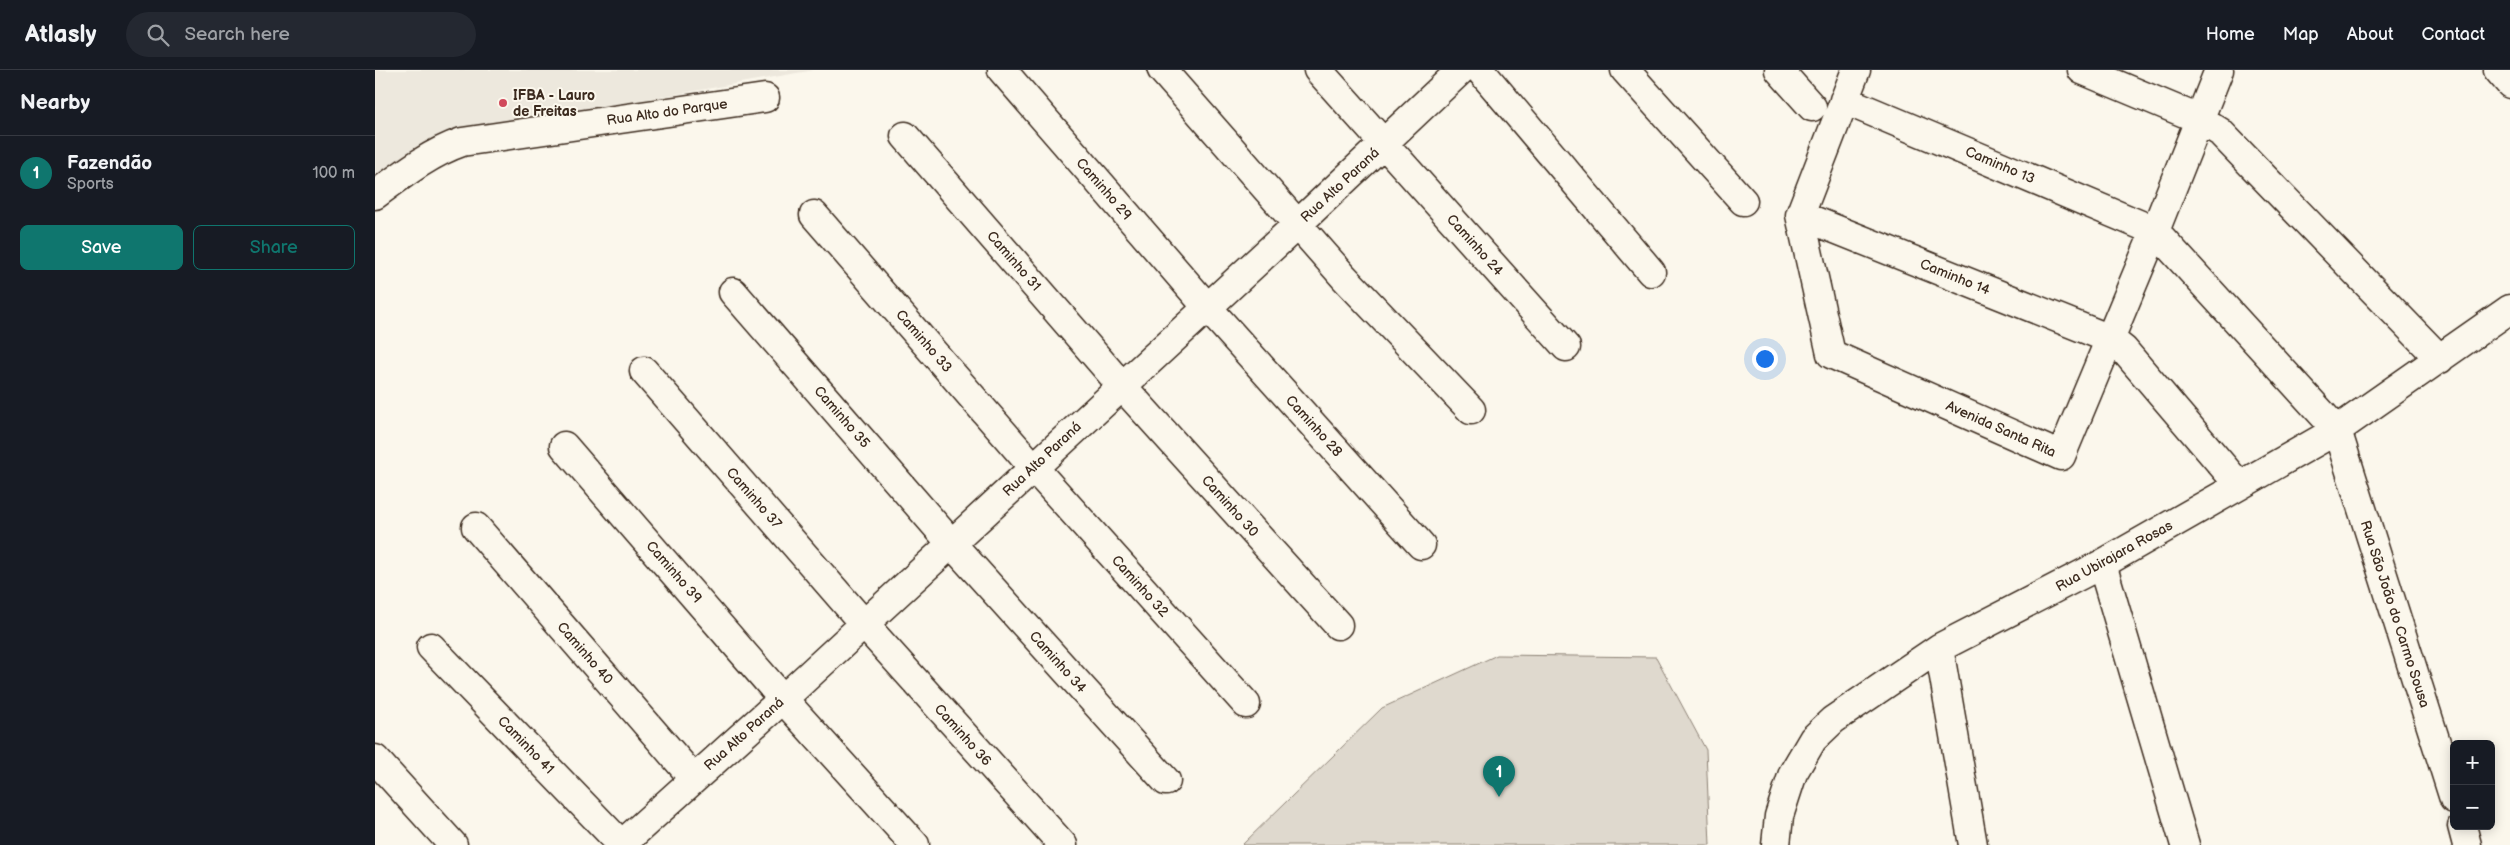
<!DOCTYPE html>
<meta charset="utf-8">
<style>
:root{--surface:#171b24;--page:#242831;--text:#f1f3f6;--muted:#9ea1a6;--line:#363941;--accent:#0f766e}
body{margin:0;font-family:"Balsamiq Sans",sans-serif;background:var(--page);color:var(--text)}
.controls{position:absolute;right:15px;bottom:15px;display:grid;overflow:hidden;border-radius:8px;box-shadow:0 2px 12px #0003}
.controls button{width:45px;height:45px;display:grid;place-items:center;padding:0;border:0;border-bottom:1px solid var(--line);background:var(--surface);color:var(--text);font:25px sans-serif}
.you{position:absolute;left:1389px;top:288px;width:18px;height:18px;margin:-12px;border:4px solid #fff;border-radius:50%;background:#1a73e8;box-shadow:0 0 0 8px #1a73e833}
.badge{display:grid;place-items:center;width:32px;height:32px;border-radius:50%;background:var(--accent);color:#fff;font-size:16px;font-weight:700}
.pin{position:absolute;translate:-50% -41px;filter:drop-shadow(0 1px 2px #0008)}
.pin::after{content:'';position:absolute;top:26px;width:18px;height:15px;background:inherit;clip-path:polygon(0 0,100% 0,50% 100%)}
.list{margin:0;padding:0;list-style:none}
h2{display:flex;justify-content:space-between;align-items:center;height:65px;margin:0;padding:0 20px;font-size:21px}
h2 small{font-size:16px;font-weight:400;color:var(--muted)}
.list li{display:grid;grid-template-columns:32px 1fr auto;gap:15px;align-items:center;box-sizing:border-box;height:75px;padding:0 20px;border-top:1px solid var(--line)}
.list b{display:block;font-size:19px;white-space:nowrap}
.list p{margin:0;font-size:16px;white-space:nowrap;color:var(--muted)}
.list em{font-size:16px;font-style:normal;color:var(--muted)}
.actions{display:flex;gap:10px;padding:15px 20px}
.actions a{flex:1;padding:11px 0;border:1px solid var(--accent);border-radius:8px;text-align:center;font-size:18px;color:var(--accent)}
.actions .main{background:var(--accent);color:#fff}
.icon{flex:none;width:28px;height:28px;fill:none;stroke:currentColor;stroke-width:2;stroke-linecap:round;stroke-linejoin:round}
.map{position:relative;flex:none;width:2135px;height:775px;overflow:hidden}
header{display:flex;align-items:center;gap:30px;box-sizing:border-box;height:70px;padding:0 25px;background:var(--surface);border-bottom:1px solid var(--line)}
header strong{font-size:24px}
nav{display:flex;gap:28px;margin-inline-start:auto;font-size:18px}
.search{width:350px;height:45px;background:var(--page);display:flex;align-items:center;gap:12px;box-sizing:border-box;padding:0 18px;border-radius:28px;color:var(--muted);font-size:19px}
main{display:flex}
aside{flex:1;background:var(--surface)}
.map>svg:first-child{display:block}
.built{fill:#ede8dd}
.green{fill:#dfd9ce;stroke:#8d8276}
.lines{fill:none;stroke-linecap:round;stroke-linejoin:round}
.minor-casing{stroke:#3b2a1e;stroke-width:31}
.minor{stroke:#fbf7ec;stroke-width:28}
.poi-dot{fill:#d1495b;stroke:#fbf7ec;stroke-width:2}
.labels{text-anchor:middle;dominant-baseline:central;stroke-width:4;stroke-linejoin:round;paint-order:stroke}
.poi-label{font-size:14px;font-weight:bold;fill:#3b2a1e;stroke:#fbf7ec;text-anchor:start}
.street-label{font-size:14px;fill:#3b2a1e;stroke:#fbf7ec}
</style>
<header>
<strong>Atlasly</strong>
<div class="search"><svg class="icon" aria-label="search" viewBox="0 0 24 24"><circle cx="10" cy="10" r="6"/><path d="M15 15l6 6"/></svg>Search here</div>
<nav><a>Home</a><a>Map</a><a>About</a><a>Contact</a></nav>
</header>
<main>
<aside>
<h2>Nearby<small></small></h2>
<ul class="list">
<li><span class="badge">1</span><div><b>Fazendão</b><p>Sports</p></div><em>100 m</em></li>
</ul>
<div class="actions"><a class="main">Save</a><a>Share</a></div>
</aside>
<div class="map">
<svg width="2135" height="775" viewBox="0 0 2135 775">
<rect width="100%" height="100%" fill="#fbf7ec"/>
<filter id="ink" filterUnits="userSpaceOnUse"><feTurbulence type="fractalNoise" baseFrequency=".02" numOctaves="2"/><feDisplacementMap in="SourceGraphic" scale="10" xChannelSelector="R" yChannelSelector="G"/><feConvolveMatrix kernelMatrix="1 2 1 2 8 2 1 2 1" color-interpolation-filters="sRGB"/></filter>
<g filter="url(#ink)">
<path class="built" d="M0,0h439l-368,65 -71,50z"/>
<path class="green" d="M1122,585l159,2 50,93 4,95h-468l140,-137z"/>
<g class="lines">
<defs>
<path id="minor" d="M627,0l205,237 214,238
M787,0l182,207 127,133
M943,0l248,277
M1105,0l171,202
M1250,0l118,131
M1404,0l33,37
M1481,0l-56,145 31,139 230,102 94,-225 64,-161
M1707,0l117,49 21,13 220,227
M2123,0l12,14
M1469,30l311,131 182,199 117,369
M530,66l217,250 216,239
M0,125c27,-20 55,-42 87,-53l303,-44
M439,145l219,252 213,237
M1425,145l310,124 14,11 115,135
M358,222l218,251 215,238
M269,301l220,253 199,221
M189,376l219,253 132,146
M101,457l218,252
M1727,494l83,281
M56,577l190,197
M1564,578l34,197
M0,689l78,86
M2087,756l5,19
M246,775l162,-146 516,-476 162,-153
M1401,775l3,-29 14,-43 20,-34 20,-19 106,-72 163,-84 235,-134 173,-121"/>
</defs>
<use href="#minor" class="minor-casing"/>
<use href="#minor" class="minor"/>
</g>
</g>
<circle class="poi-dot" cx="128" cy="33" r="5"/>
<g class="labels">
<g class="poi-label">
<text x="138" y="25">IFBA - Lauro<tspan x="138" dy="16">de Freitas</tspan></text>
</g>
<g class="street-label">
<text transform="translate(292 42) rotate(-8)">Rua Alto do Parque</text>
<text transform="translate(1625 95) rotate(23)">Caminho 13</text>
<text transform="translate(965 115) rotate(-43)">Rua Alto Paraná</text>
<text transform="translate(729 119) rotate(49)">Caminho 29</text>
<text transform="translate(1100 175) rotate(48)">Caminho 24</text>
<text transform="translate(639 191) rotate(49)">Caminho 31</text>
<text transform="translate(1580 207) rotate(22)">Caminho 14</text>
<text transform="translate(549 271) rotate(49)">Caminho 33</text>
<text transform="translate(467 347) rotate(49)">Caminho 35</text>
<text transform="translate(939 356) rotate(48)">Caminho 28</text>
<text transform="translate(1626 359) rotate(24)">Avenida Santa Rita</text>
<text transform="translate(667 389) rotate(-43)">Rua Alto Paraná</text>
<text transform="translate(379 428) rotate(49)">Caminho 37</text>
<text transform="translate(855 436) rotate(48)">Caminho 30</text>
<text transform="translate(1739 486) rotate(-29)">Rua Ubirajara Rosas</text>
<text transform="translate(299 502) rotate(49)">Caminho 39</text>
<text transform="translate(765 516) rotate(48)">Caminho 32</text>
<text transform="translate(2020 544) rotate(72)">Rua São João do Carmo Sousa</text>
<text transform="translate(210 583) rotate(49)">Caminho 40</text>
<text transform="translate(683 592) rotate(48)">Caminho 34</text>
<text transform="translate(369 664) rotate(-42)">Rua Alto Paraná</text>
<text transform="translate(588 665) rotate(48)">Caminho 36</text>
<text transform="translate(151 675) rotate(46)">Caminho 41</text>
</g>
</g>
</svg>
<div class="controls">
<button>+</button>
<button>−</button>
</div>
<div class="you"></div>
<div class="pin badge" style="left:1124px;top:727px">1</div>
</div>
</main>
